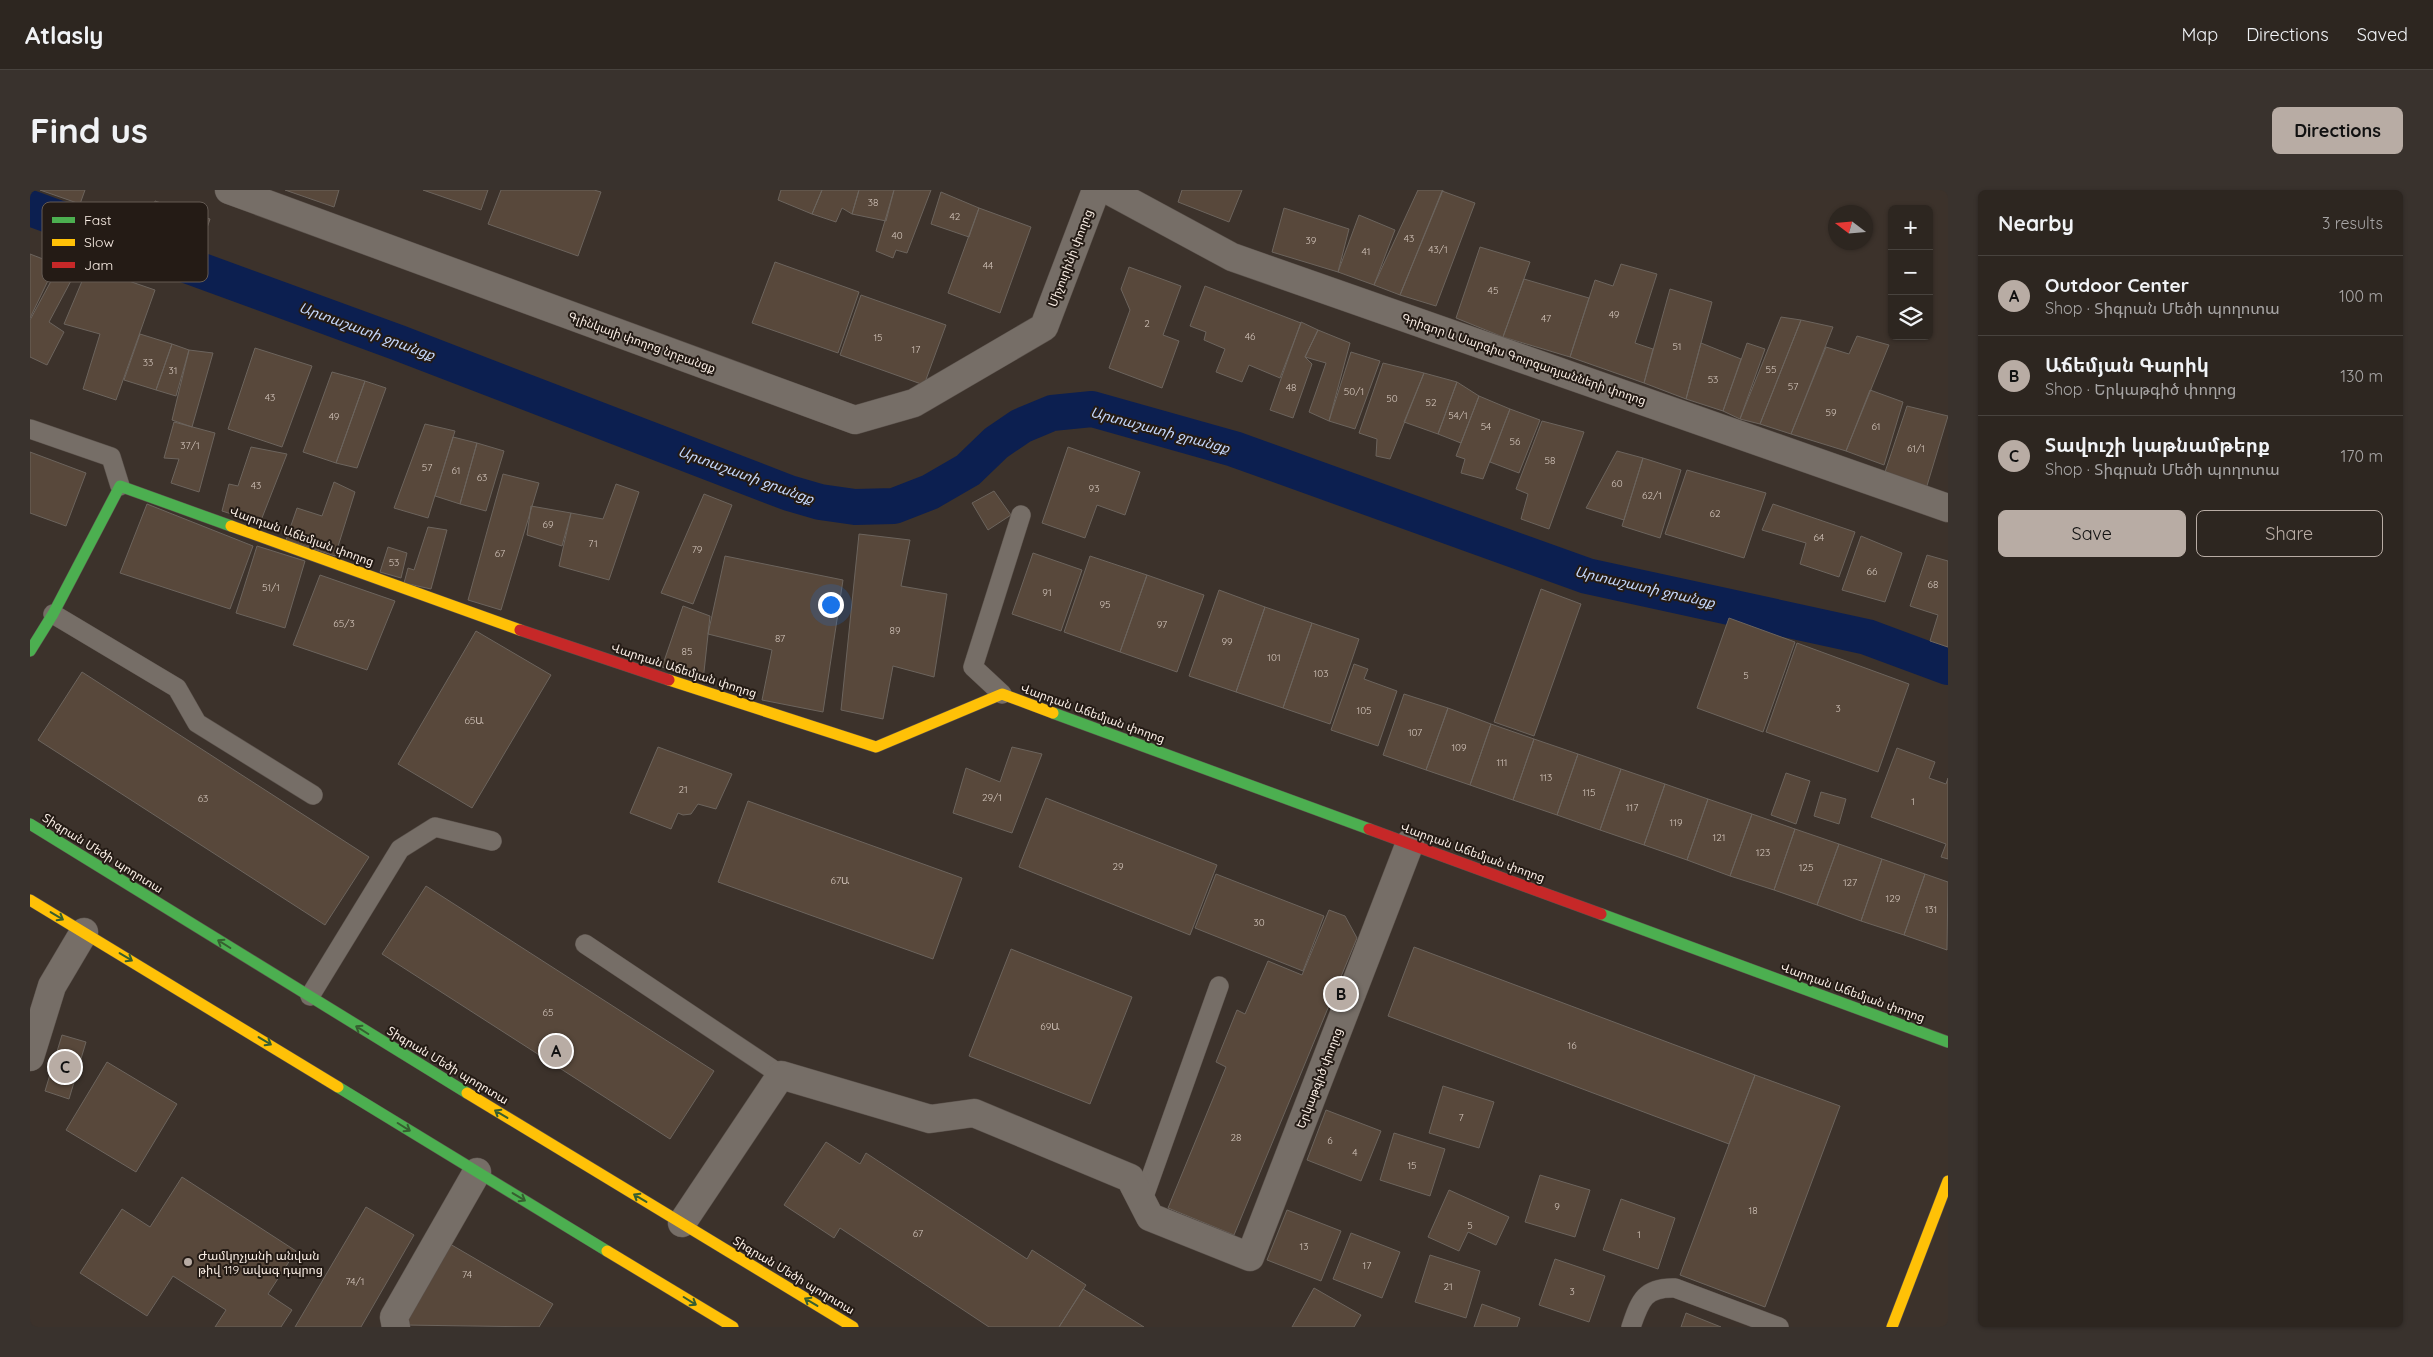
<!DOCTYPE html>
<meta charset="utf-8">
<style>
:root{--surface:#2d2620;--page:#39322d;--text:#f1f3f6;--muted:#a7a5a5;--line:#48433e;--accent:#b8aca4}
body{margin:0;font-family:Quicksand,"Noto Sans Armenian",sans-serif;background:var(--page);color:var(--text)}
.controls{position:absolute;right:15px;top:15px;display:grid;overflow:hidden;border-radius:8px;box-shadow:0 1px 4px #0004}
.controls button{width:45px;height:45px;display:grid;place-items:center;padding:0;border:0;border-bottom:1px solid var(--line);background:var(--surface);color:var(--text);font:25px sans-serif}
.compass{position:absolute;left:1798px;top:15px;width:45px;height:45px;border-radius:50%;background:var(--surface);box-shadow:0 1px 4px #0004;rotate:286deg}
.you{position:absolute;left:800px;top:414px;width:18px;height:18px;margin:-12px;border:4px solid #fff;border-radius:50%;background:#1a73e8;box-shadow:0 0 0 8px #1a73e833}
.badge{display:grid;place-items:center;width:32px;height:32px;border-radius:50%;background:var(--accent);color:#111;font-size:16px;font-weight:700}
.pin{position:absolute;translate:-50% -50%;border:2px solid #fff;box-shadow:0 1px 5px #0006}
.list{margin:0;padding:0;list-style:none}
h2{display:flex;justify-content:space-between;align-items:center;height:65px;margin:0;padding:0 20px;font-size:21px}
h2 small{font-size:16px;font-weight:400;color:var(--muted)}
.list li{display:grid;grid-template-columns:32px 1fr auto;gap:15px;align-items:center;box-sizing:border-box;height:80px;padding:0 20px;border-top:1px solid var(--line)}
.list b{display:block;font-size:19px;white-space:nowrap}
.list p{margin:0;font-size:16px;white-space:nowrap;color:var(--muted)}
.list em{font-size:16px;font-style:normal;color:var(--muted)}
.actions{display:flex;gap:10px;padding:15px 20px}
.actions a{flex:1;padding:11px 0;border:1px solid var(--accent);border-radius:8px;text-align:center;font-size:18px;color:var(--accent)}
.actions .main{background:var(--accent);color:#111}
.icon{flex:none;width:28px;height:28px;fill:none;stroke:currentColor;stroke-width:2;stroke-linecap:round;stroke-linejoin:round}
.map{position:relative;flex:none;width:1918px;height:1137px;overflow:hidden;border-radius:8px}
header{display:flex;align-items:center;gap:30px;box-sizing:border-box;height:70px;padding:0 25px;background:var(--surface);border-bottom:1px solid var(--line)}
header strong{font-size:24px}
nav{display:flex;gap:28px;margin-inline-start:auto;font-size:18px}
.intro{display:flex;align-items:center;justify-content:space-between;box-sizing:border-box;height:120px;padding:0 30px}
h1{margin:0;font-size:35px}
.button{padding:12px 22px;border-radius:8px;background:var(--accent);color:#111;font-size:18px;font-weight:700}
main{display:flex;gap:30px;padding:0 30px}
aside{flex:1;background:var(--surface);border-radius:8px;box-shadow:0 1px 4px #0004}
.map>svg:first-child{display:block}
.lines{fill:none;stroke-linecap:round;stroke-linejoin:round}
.canal{stroke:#0c1f50;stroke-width:36}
.building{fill:#58483b;stroke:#6c645d}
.lane-casing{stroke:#5a514b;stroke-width:20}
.street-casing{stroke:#5a514b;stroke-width:29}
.fast-casing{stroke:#5a514b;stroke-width:12}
.slow-casing{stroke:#5a514b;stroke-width:12}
.jam-casing{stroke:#5a514b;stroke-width:12}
.lane{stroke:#766e67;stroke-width:19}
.street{stroke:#766e67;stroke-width:28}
.fast{stroke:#4caf50;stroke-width:11}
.slow{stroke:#ffc107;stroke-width:11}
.jam{stroke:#c62828;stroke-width:11}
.oneway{stroke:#365e30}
.poi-dot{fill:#b8aca4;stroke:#241b15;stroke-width:2}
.labels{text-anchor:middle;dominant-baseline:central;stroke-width:4;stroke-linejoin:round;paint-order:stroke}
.number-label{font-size:10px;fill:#d2c4ba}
.street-label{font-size:12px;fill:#faeee5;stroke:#241b15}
.poi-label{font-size:12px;fill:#faeee5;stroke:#241b15;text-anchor:start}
.water-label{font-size:14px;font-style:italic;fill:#c5d7fb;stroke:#241b15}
.key{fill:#241b15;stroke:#645a53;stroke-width:1}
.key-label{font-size:14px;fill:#faeee5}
</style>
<header>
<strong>Atlasly</strong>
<nav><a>Map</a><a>Directions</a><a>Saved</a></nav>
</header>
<div class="intro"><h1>Find us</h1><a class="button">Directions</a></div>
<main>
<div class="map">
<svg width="1918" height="1137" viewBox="0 0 1918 1137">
<rect width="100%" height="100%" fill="#3c322b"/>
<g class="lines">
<path class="canal" d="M0,18l369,135 390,150 31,9 35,5 39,-1 36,-14 38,-22 28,-27 25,-17 31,-13 40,-4 142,40 353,127 280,61 81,30"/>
</g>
<path class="building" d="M10,0h45l-5,14z
M255,0h54l-5,17z
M393,0h65l-7,20z
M471,0h93l7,2 -23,64 -90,-32z
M751,0h41l-10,24 -34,-14z
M792,0h37l-7,24 -10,-6 -6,14 -24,-8z
M829,0h35l-8,31 -34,-7z
M864,0h37l-24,63 -11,-3 -3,8 -17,-7z
M1152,0h60l-13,32 -51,-20z
M1388,0h25l-43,105 -26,-10z
M1412,1l33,12 -39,103 -36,-11z
M911,2l38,16 -10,29 -38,-13z
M125,11l55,18 -11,33 -55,-19z
M949,18l52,19 -31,86 -52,-20z
M1254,18l65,21 -11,43 -66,-20z
M1329,25l36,15 -21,55 -36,-13z
M1450,57l50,15 -27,75 -47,-19z
M0,64l26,10 -26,54z
M33,69l17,5 -31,58 15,10 -17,33 -17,-8v-37z
M745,72l84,30 -21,61 -86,-30z
M1591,74l36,10 -22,69 18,6 -9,34 -74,-26 25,-77 18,6z
M58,77l67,23 -39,110 -33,-11 17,-55 -36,-10z
M1099,77l52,19 -18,49 16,6 -17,47 -53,-20 21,-58 -9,-21z
M1494,89l65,19 -19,59 -67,-20z
M1175,96l96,37 -21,55 -31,-13 -7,17 -26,-10 9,-23 -21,-9 2,-8 -16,-6z
M1640,99l42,13 -26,97 -42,-16z
M831,105l85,30 -22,60 -84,-30z
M1751,127l20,3 -41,104 -20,-5z
M1771,130l32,7 -42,107 -31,-10z
M1271,132l17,8 -13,27 7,7 -19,54 -23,-8z
M1288,140l32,13 -21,78 -20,-9 17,-49 -21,-6z
M110,144l32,10 -16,46 -32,-10z
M1827,146l32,9 -43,106 -55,-17 35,-87 23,7z
M1671,153l40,16 -18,52 -37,-12z
M1717,153l18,6 -25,70 -17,-8z
M142,154l17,6 -13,46 -20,-6z
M225,158l57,18 -30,81 -54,-18z
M159,160l24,3 -21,74 -20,-7z
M1321,162l29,9 -25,68 -26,-8z
M1353,173l41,10 -34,86 -14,-3 1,-17 -18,-6z
M302,182l33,9 -29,82 -33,-11z
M1394,183l33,9 -19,52 -34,-12z
M335,191l21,7 -29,80 -21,-5z
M1427,192l22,14 -18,47 -23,-9z
M1840,200l33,12 -19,63 -38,-14z
M1449,206l31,13 -27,70 -22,-6 4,-14 -9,-3z
M1877,216l41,10 -22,73 -42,-14z
M1480,219l30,11 -21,53 -29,-11z
M1512,231l42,11 -35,97 -28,-10 7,-25 -12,-5z
M144,232l41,11 -16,59 -28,-9 8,-24 -15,-1z
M395,234l30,7 -27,87 -34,-10z
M423,247l24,6 -17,61 -25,-8z
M447,253l27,8 -18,60 -26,-7z
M221,257l36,7 -27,69 -38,-12 7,-27 9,2z
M1038,257l72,25 -15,43 -28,-10 -12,33 -43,-15z
M1587,261l26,7 -19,62 -38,-12z
M0,262l56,21 -20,53 -36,-13z
M1613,268l38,12 -21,68 -38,-12z
M1657,280l79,23 -22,65 -79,-24z
M473,284l36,9 -38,127 -33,-10z
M304,292l21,10 -20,64 -49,-16 11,-32 25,8z
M586,294l23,8 -30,88 -50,-14 12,-53 32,6z
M964,301l17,24 -23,15 -16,-27z
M674,304l28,11 -39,99 -32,-11z
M117,314l106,42 -23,63 -110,-36z
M1743,314l82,28 -16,45 -39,-13 6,-21 -44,-13z
M501,316l40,7 -9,33 -35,-11z
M398,337l19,3 -16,59 -27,-6 4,-15 6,2z
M829,344l51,6 -9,46 46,8 -13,83 -41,-11 -10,53 -42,-9z
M1831,346l41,17 -17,49 -43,-12z
M227,356l48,15 -20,67 -49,-15z
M358,357l19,6 -6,25 -21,-6z
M1003,363l49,17 -21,61 -49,-17z
M1897,365l21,6v86l-18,-6 8,-26 -28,-9z
M695,366l118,24 -20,132 -61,-12 10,-50 -64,-16z
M1060,366l57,19 -27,77 -56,-20z
M290,385l75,26 -28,69 -74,-25z
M1117,385l57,20 -27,77 -57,-20z
M1511,399l40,15 -47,132 -40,-14z
M1189,400l46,17 -29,85 -47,-16z
M653,416l27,10 -7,65 -41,-14z
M1235,417l47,16 -29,85 -47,-16z
M1699,428l66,24 -32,90 -66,-24z
M1282,433l47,16 -29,85 -47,-16z
M446,441l75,44 -79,133 -74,-44z
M1767,453l112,41 -31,88 -112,-40z
M1324,474l14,5 -4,10 33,12 -19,55 -47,-16z
M52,482l287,185 -44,68 -287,-185z
M1374,504l44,14 -22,62 -43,-15z
M1418,518l43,16 -21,61 -44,-15z
M1461,534l43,15 -21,61 -43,-15z
M1504,549l44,15 -21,61 -44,-15z
M628,557l74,27 -16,35 -18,-5 -7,10 -8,1 -5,-2 -7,16 -41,-16z
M982,557l30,7 -30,79 -59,-20 13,-45 34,14z
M1867,558l38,14 -6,16 17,6 2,-6v81l-7,-2 5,-13 -75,-27z
M1548,564l43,15 -21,61 -43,-15z
M1591,579l44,15 -21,61 -44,-15z
M1756,583l24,8 -14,43 -25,-9z
M1635,594l43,15 -21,61 -43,-15z
M1791,602l25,7 -7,25 -25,-8z
M1016,608l171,67 -27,70 -171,-68z
M1678,609l44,15 -22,62 -43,-16z
M718,611l214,77 -29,81 -215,-77z
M1722,624l43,15 -21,61 -44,-14z
M1765,639l44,15 -22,61 -43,-15z
M1809,654l43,15 -21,62 -44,-16z
M1852,669l43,15 -21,61 -43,-14z
M1186,684l108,42 -21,55 -108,-43z
M1895,684l23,8 -1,68 -43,-15z
M396,696l288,185 -44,68 -288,-185z
M1299,720l16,6 12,22 -123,297 -66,-27 58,-141 -10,-5 21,-52 8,4 23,-53 34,14z
M1384,757l341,128 -26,69 -341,-128z
M981,759l121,48 -42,107 -121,-48z
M32,845l24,7 -17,57 -24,-8z
M77,872l70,42 -41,68 -70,-42z
M1725,885l85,31 -75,201 -85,-32z
M1413,896l51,16 -15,46 -50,-15z
M1296,920l55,21 -20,50 -54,-21z
M1364,943l51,16 -15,47 -50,-16z
M796,952l34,22 6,-11 161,106 5,-9 54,35 -27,42h-70l-149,-99 -6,10 -50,-33z
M1510,985l50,15 -15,47 -50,-15z
M152,987l114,74 -28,43 24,16 -11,17h-66l11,-17 -53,-34 -26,40 -67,-43 42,-64 28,18z
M1419,1000l60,27 -13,28 -28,-13 -9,19 -31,-14z
M1591,1009l54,19 -17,51 -55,-19z
M336,1017l48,28 -53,92h-66z
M1257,1020l54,21 -20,50 -54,-21z
M1321,1043l49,19 -18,46 -49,-19z
M420,1054l103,60 -14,23 -136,-2z
M1400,1065l50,16 -14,47 -51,-16z
M1525,1069l50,17 -16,46 -50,-17z
M1284,1098l47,27 -7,12h-62z
M1053,1099l61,38h-85z
M1452,1114l38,14 -3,9h-43z
M1656,1123l35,14h-40z"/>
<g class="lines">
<defs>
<path id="lane" d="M0,239l81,28 9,29
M23,424l124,74 20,35 116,72
M972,504l-29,-27 48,-152
M555,754l196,131
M280,806l90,-147 35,-22 57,14
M1112,1012l77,-216
M1601,1137c9,-26 13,-40 44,-39l104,39"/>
<path id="street" d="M199,0l626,230 59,-17 130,-76 52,-137
M1078,0l124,67 716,251
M0,867l22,-71 32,-54
M652,1033l99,-148 149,44 44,-6 156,65 20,39 100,40 160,-414
M366,1137l-2,-10 83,-145"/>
<path id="fast" d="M0,461l23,-37 67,-128 111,40
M1023,523l316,116
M0,634l437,269
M1571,724l347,128
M308,897l269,164"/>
<path id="slow" d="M201,336l289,104
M639,490l207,67 126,-53 51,19
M0,710l308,187
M437,903l386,234
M577,1061l126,76
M1862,1137l56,-146"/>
<path id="jam" d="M490,440l149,50
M1339,639l232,85"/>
</defs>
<use href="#lane" class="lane-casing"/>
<use href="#street" class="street-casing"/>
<use href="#fast" class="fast-casing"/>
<use href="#slow" class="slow-casing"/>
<use href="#jam" class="jam-casing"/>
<use href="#lane" class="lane"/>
<use href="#street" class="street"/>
<use href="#fast" class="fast"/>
<use href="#slow" class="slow"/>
<use href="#jam" class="jam"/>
</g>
<defs><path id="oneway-shaft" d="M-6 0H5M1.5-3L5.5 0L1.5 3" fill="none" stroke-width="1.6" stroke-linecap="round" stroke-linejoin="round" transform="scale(1.25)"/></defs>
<g class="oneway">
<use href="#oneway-shaft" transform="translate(27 726) rotate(31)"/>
<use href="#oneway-shaft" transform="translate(194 754) rotate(-148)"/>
<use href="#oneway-shaft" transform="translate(96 767) rotate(31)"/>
<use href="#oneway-shaft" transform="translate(332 840) rotate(-148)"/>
<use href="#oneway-shaft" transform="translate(235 851) rotate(31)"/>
<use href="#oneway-shaft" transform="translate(471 924) rotate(-149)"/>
<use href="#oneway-shaft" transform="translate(374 937) rotate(32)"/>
<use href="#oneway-shaft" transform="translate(489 1007) rotate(31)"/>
<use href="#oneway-shaft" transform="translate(610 1008) rotate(-149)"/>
<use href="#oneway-shaft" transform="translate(660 1111) rotate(32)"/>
<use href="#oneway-shaft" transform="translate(781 1112) rotate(-149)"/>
</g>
<circle class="poi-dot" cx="158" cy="1072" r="5"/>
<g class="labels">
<g class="number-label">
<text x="843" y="12">38</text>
<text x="925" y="26">42</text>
<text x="867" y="45">40</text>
<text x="1379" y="48">43</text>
<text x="1281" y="50">39</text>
<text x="1408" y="59">43/1</text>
<text x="1336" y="61">41</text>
<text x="958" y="75">44</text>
<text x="1463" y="100">45</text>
<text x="1584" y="124">49</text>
<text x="1516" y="128">47</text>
<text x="1117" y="133">2</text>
<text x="1220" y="146">46</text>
<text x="848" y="147">15</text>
<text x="1647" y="156">51</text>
<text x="886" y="159">17</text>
<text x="118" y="172">33</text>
<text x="1741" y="179">55</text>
<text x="143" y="180">31</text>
<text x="1683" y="189">53</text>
<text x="1763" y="196">57</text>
<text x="1261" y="197">48</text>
<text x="1324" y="201">50/1</text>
<text x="240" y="207">43</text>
<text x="1362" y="208">50</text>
<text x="1401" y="212">52</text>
<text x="1801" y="222">59</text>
<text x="1428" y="225">54/1</text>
<text x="304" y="226">49</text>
<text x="1456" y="236">54</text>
<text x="1846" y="236">61</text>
<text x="1485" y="251">56</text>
<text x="160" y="255">37/1</text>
<text x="1886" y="258">61/1</text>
<text x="1520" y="270">58</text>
<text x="397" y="277">57</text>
<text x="426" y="280">61</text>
<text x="452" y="287">63</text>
<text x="1587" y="293">60</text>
<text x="226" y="295">43</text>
<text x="1064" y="298">93</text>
<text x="1622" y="305">62/1</text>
<text x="1685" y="323">62</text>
<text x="518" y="334">69</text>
<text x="1789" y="347">64</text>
<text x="563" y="353">71</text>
<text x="667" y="359">79</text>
<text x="470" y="363">67</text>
<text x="364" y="372">53</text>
<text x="1842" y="381">66</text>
<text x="1903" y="394">68</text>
<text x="241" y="397">51/1</text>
<text x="1017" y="402">91</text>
<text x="1075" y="414">95</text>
<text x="314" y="433">65/3</text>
<text x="1132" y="434">97</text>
<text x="865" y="440">89</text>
<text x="750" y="448">87</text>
<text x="1197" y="451">99</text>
<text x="657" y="461">85</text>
<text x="1244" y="467">101</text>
<text x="1291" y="483">103</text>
<text x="1716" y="485">5</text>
<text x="1808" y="518">3</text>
<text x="1334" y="520">105</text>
<text x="444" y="530">65Ա</text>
<text x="1385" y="542">107</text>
<text x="1429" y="557">109</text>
<text x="1472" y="572">111</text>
<text x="1516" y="587">113</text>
<text x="653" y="599">21</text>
<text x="1559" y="602">115</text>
<text x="962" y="607">29/1</text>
<text x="173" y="608">63</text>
<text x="1883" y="611">1</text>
<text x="1602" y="617">117</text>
<text x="1646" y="632">119</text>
<text x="1689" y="647">121</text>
<text x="1733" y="662">123</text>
<text x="1088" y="676">29</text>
<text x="1776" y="677">125</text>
<text x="810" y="690">67Ա</text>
<text x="1820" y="692">127</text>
<text x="1863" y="708">129</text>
<text x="1901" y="719">131</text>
<text x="1229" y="732">30</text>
<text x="518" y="822">65</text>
<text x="1020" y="836">69Ա</text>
<text x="1542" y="855">16</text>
<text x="1431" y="927">7</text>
<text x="1206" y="947">28</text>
<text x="1300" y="950">6</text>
<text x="1325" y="962">4</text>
<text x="1382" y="975">15</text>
<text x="1527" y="1016">9</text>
<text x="1723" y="1020">18</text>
<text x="1440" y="1035">5</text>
<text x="888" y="1043">67</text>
<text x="1609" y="1044">1</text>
<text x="1274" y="1056">13</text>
<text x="1337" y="1075">17</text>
<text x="437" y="1084">74</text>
<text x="325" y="1091">74/1</text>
<text x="1418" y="1096">21</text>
<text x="1542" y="1101">3</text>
</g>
<g class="street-label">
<text transform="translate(1040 68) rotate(-69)">Միչուրինի փողոց</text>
<text transform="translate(612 152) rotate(20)">Գլինկայի փողոց նրբանցք</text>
<text transform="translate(1494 169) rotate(19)">Գրիգոր և Սարգիս Գուրզադյանների փողոց</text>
<text transform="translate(272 346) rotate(20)">Վարդան Աճեմյան փողոց</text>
<text transform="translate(654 480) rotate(18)">Վարդան Աճեմյան փողոց</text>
<text transform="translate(1063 523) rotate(20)">Վարդան Աճեմյան փողոց</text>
<text transform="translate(1443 662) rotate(20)">Վարդան Աճեմյան փողոց</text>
<text transform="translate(73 663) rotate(32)">Տիգրան Մեծի պողոտա</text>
<text transform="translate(1823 802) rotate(20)">Վարդան Աճեմյան փողոց</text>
<text transform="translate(418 875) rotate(31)">Տիգրան Մեծի պողոտա</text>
<text transform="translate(1289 888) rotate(-69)">Երկաթգիծ փողոց</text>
<text transform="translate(764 1085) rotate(31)">Տիգրան Մեծի պողոտա</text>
</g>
<g class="poi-label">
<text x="168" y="1065">Ժամկոչյանի անվան<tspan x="168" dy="14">թիվ 119 ավագ դպրոց</tspan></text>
</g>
<g class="water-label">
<text transform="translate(337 141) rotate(20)">Արտաշատի ջրանցք</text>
<text transform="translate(1130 240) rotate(15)">Արտաշատի ջրանցք</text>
<text transform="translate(716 285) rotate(20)">Արտաշատի ջրանցք</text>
<text transform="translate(1615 397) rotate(13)">Արտաշատի ջրանցք</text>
</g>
</g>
<rect x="12" y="12" width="166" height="80" rx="8" class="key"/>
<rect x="22" y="27" width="23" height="6" fill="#4caf50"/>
<rect x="22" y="49" width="23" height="7" fill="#ffc107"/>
<rect x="22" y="72" width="23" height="6" fill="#c62828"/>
<g class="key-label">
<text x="54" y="35">Fast</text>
<text x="54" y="57">Slow</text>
<text x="54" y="80">Jam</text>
</g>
</svg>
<div class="controls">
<button>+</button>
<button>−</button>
<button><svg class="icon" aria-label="layers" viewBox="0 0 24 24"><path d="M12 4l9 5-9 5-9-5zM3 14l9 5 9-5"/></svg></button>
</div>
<svg class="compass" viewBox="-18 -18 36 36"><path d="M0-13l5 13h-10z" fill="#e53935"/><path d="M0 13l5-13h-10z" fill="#a7a5a5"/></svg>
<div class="you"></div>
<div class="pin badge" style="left:526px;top:861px">A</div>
<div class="pin badge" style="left:1311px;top:804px">B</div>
<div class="pin badge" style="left:35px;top:877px">C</div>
</div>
<aside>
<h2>Nearby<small>3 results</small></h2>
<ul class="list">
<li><span class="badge">A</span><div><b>Outdoor Center</b><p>Shop · Տիգրան Մեծի պողոտա</p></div><em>100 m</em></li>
<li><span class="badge">B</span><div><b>Աճեմյան Գարիկ</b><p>Shop · Երկաթգիծ փողոց</p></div><em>130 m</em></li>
<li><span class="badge">C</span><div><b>Տավուշի կաթնամթերք</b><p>Shop · Տիգրան Մեծի պողոտա</p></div><em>170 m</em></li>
</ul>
<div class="actions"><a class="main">Save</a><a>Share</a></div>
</aside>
</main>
